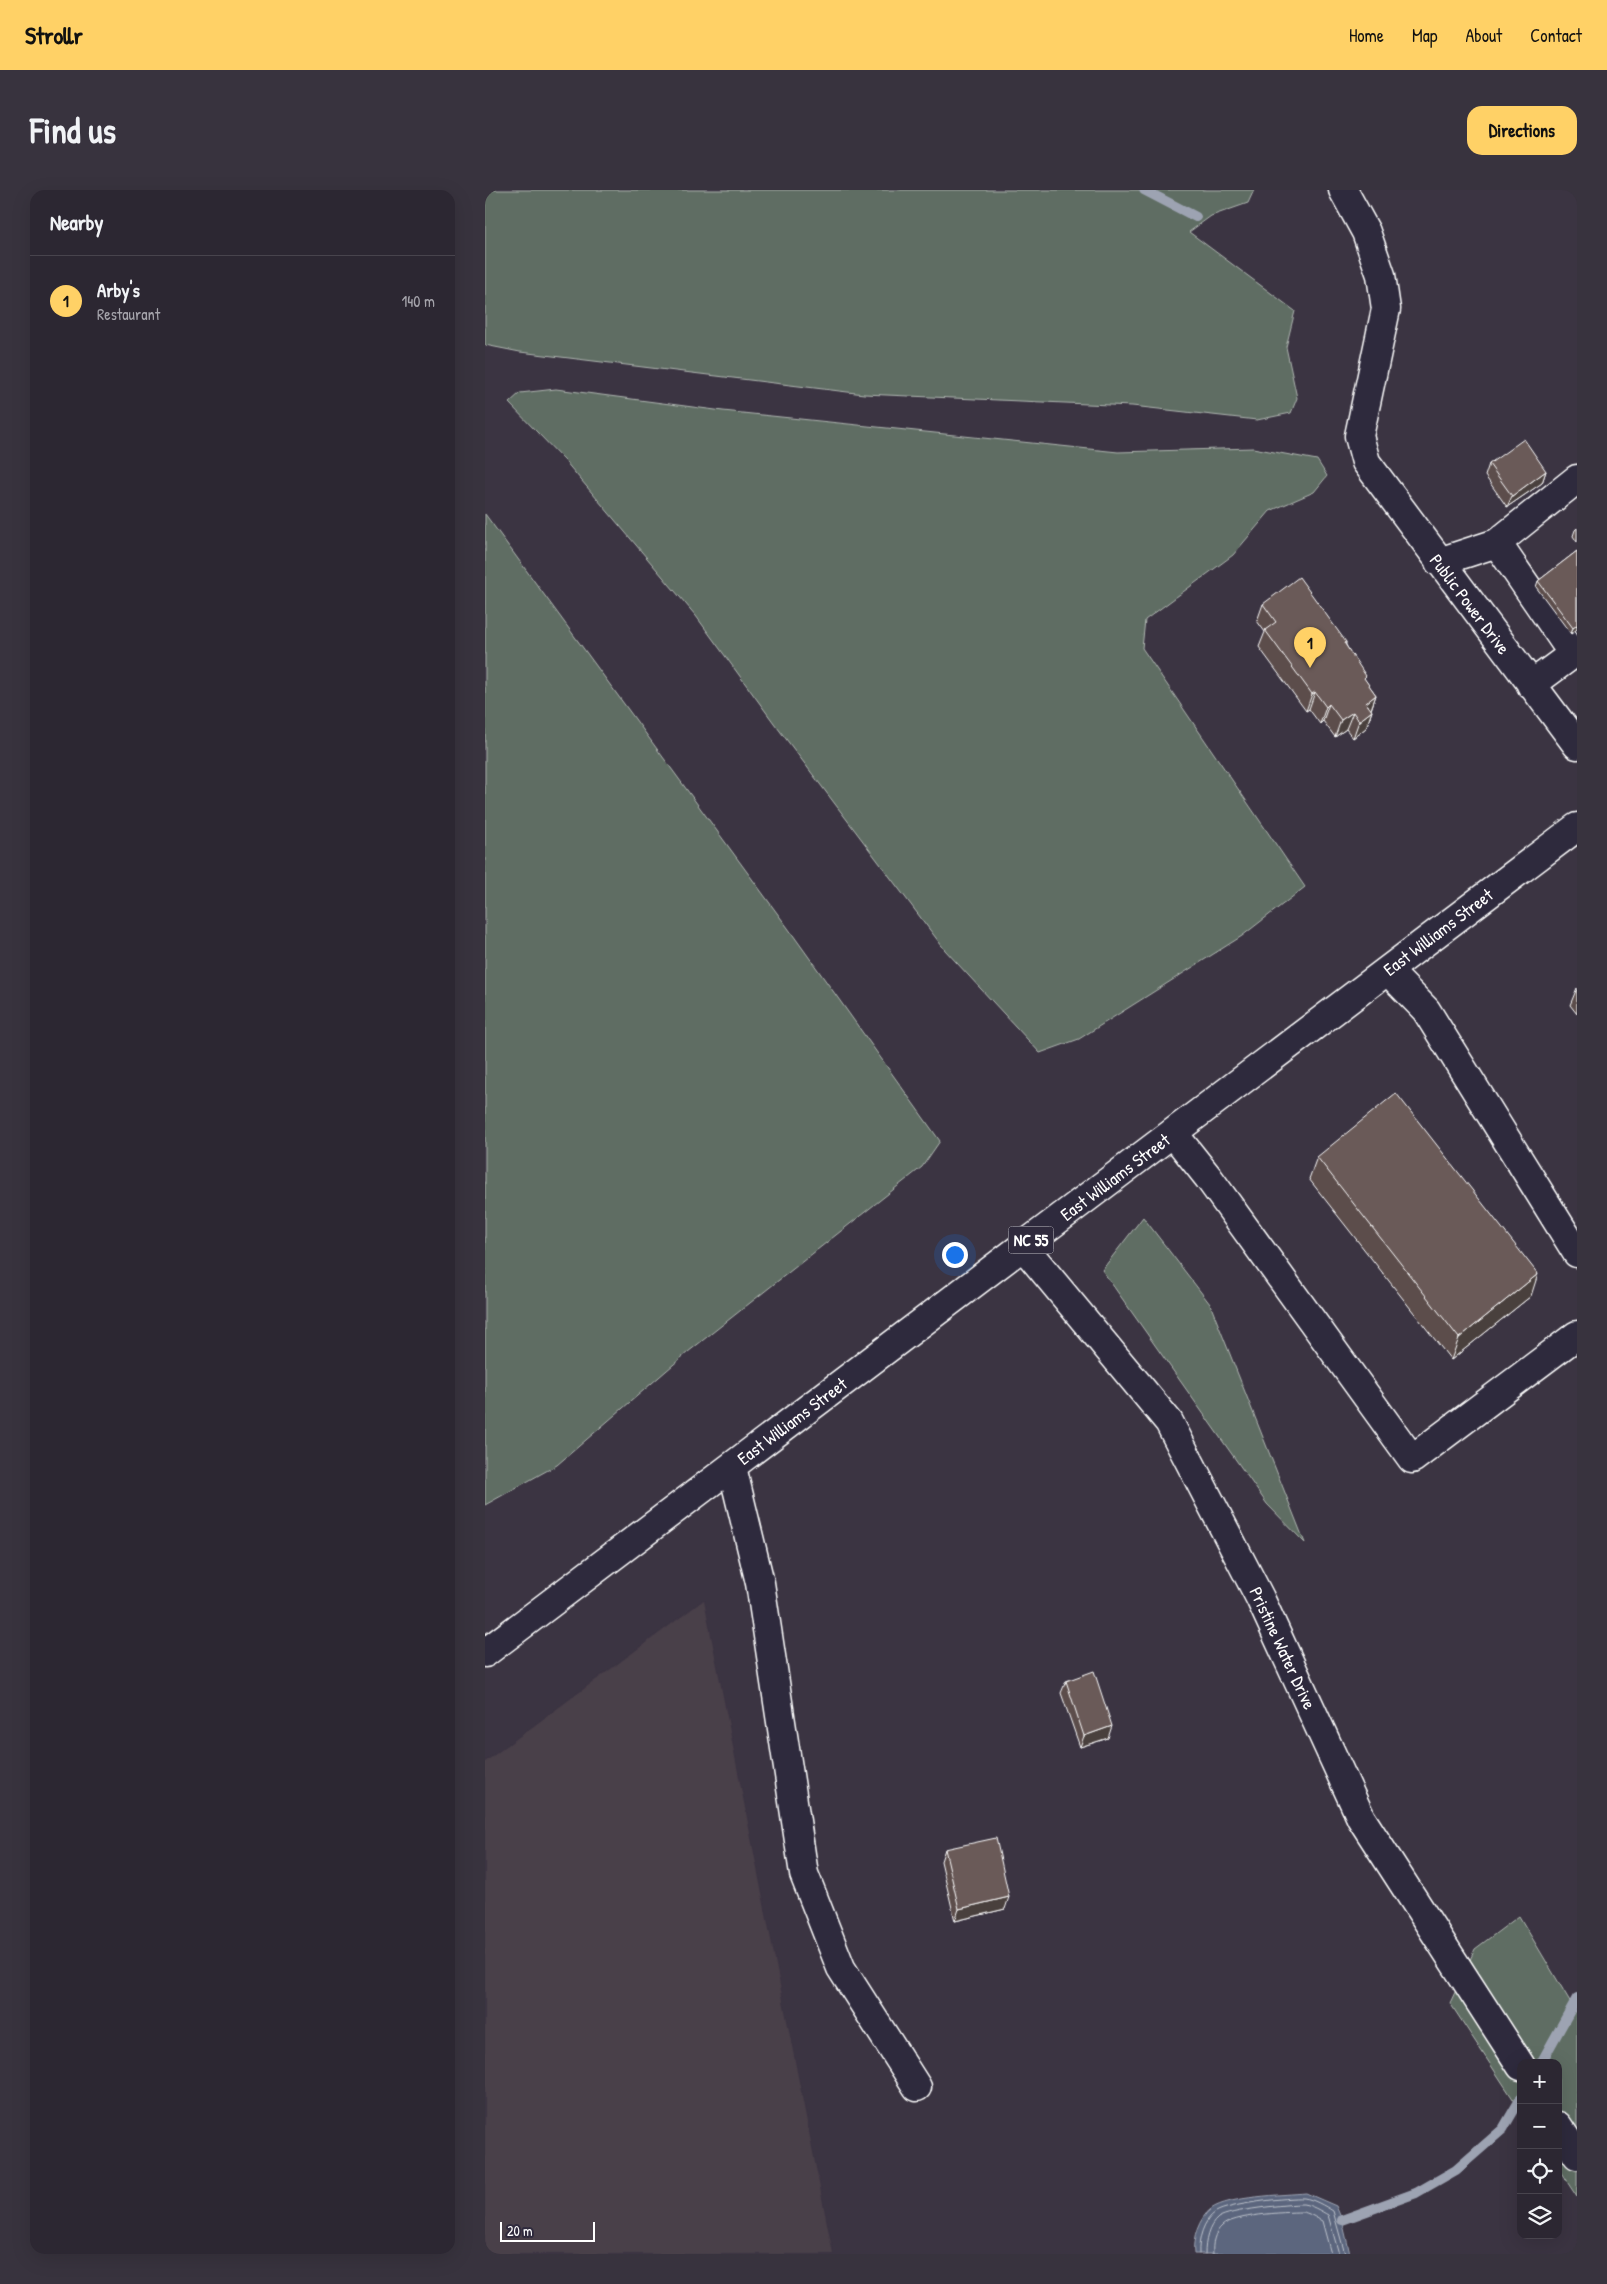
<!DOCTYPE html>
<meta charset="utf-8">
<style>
:root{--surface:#2c2732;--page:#38333e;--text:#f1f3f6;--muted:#a6a5ac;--line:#48444d;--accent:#ffd166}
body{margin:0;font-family:"Patrick Hand",sans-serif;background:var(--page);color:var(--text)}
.controls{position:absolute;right:15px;bottom:15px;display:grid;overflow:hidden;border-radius:10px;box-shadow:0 5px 20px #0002}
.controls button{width:45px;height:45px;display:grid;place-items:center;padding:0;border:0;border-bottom:1px solid var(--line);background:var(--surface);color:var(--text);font:25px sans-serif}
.scale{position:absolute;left:15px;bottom:12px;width:95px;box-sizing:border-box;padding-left:5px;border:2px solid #fff;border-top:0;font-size:14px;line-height:18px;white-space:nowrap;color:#fff;-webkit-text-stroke:4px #2f2a3d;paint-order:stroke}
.you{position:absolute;left:469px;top:1064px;width:18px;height:18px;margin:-12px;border:4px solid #fff;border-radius:50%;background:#1a73e8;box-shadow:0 0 0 8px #1a73e833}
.badge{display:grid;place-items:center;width:32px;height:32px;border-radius:50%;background:var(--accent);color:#111;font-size:16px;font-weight:700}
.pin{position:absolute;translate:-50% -41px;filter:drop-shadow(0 1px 2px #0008)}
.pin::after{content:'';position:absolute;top:26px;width:18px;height:15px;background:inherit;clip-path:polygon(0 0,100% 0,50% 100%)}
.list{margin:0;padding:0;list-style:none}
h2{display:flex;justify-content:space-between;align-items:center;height:65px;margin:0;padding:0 20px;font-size:21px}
h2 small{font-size:16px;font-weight:400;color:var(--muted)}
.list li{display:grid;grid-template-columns:32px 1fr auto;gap:15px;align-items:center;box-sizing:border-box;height:90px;padding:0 20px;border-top:1px solid var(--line)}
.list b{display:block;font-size:19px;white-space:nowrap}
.list p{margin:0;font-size:16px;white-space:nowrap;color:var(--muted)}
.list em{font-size:16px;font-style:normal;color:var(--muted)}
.icon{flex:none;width:28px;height:28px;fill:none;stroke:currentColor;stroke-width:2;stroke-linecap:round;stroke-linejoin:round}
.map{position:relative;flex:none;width:1092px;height:2064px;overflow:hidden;border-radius:15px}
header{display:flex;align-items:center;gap:30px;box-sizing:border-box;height:70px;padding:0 25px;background:var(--accent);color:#111}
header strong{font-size:24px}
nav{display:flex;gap:28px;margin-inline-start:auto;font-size:18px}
.intro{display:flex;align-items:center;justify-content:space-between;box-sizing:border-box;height:120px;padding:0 30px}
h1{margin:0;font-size:35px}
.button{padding:12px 22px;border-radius:15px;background:var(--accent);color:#111;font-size:18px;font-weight:700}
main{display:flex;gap:30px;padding:0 30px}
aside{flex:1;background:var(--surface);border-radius:15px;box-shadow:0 5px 20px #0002}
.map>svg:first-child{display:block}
.built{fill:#493f49}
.green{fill:#5f6d63;stroke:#afb6b1}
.water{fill:#5b667e;stroke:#9da3b2}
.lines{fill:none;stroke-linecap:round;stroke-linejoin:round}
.shore{stroke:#bdc2cb;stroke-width:1}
.stream{stroke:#9da3b2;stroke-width:10}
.minor-casing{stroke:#fff;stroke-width:31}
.highway-casing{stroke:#fff;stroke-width:31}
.minor{stroke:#2f2a3d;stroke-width:28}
.highway{stroke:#2f2a3d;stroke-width:28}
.wall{fill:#5b4d4c;stroke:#fff}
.shaded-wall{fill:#4a3f3e;stroke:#fff}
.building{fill:#6a5a58;stroke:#fff}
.labels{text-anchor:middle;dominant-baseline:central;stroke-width:4.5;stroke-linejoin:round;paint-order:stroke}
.shield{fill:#2f2a3d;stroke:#c1bfc5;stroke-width:1}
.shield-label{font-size:16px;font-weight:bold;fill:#fff}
.street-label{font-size:18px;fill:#fff;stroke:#2f2a3d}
</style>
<header>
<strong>Strollr</strong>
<nav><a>Home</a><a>Map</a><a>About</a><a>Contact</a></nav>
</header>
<div class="intro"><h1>Find us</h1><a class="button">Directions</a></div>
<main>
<aside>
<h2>Nearby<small></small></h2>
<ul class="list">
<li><span class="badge">1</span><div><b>Arby's</b><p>Restaurant</p></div><em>140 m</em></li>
</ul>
</aside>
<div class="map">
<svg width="1092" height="2064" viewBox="0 0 1092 2064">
<rect width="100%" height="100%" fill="#3b3442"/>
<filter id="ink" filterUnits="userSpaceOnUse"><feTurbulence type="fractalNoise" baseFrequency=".02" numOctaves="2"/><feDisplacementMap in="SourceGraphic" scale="10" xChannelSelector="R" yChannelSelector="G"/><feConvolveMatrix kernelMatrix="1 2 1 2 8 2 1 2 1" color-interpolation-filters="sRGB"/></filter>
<g filter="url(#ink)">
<path class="built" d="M219,1410l129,654h-348v-492z"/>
<path class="green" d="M0,0h769l-6,13 -37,13 -22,16 106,79 -9,36 11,51 -6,15 -34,7 -125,-14 -268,-12 -344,-42 -35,-7z
M71,199l167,22 395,41 135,-4 64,12 10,16 -13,16 -44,19 -37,44 -88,65 -3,28 163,239 -63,49 -163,103 -39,14 -95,-103 -171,-227 -78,-107 -131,-155 -56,-58 11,-10z
M0,324l303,414 152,213 -18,26 -234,185 -131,113 -72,40z
M658,1027l67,87 95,239 -38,-39 -165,-234z
M1034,1726l58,97v184l-19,-29v-105h-37v48l-71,-108 25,-54z"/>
<path class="water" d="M821,2003l30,13 6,14 8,34h-156c-2,-15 5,-36 17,-45 18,-13 72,-14 95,-16z"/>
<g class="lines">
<path class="shore" d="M714,2064c-1,-14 4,-34 17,-42 13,-8 72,-15 88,-14 9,1 21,8 29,13l12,43
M720,2064c0,-12 3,-28 13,-36 11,-8 70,-14 85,-14 8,1 18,7 25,11l11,39
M728,2064c-1,-10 1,-21 9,-28 11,-11 63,-14 79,-14 7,0 15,6 21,9l9,33"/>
<path class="stream" d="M659,0l52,27
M1056,1873l36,-65
M857,2030l74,-27 40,-23 47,-41 18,-31"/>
<defs>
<path id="minor" d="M858,0l23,42 15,43 5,34 -27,127 7,26 211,283
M1012,353l76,111 -42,31
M954,372l58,-19 80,-64
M903,781l38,39 151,243
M688,943l35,44 204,282 165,-124
M538,1056l146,176 91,176 101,220 160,248
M247,1277l28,116 44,291 37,94 76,119
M1073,1936l19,29"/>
<path id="highway" d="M0,1463l1092,-826"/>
</defs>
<use href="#minor" class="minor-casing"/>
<use href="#highway" class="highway-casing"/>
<use href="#minor" class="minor"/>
<use href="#highway" class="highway"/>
</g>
<path class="wall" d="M1004,274l57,7 -4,12 -35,24 -22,-31z
M1092,338v14l-4,-6 2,-6z
M1092,361v78l-6,5 -35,-47 2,-6z
M778,414l83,38v3l19,35 11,15 -5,15 1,1 -6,17 -13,10 -7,-9 -11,8 -12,-16 -3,3 -11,-15 -3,2 -47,-64 6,-15 -8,-11z
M1092,798v26l-7,-9z
M832,967l214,139 -80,64 -142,-181z
M581,1491l42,57 -28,9 -19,-54z
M460,1659l60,60 -50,12 -14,-60z"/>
<path class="shaded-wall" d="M1061,281l-4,12 -35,24 5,-11z
M1092,435v4l-6,5 2,-6z
M830,502l-6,17 -3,2 6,-17z
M891,505l-6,17 -4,-9z
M844,514l-6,17 -3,3 6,-17z
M887,521l-6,17 -13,10 6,-17z
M868,522l-7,17 -11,8 6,-17z
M1053,1084l-7,22 -80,64 8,-22z
M627,1536l-4,12 -28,9 4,-11z
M524,1707l-4,12 -50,12 4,-12z"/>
<path class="building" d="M1039,249l22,32 -34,25 -23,-32z
M1092,361v74l-4,3 -35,-47z
M814,387l47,65 -1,2 21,32 -2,2 12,17 -10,8 6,8 -13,10 -6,-9 -12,8 -12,-16 -3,3 -11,-15 -3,2 -47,-64 11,-8 -13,-18z
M911,903l142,181 -79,64 -142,-181z
M609,1481l18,55 -28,10 -18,-55z
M511,1648l13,59 -50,12 -14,-60z"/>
</g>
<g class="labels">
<rect class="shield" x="523.5" y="1036.5" width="45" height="27" rx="4"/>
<g class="shield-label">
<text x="546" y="1050">NC 55</text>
</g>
<g class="street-label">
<text transform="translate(985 414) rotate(53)">Public Power Drive</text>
<text transform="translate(953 742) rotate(-37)">East Williams Street</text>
<text transform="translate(630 987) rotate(-37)">East Williams Street</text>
<text transform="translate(307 1231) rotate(-37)">East Williams Street</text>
<text transform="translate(798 1458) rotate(65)">Pristine Water Drive</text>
</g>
</g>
</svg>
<div class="controls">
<button>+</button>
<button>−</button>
<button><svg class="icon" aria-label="locate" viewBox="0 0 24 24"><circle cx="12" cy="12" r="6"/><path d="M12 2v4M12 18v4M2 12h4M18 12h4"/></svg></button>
<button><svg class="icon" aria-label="layers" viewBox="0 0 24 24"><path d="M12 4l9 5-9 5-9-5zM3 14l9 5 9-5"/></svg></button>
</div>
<div class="scale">20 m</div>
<div class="you"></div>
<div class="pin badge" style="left:825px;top:478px">1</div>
</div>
</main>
